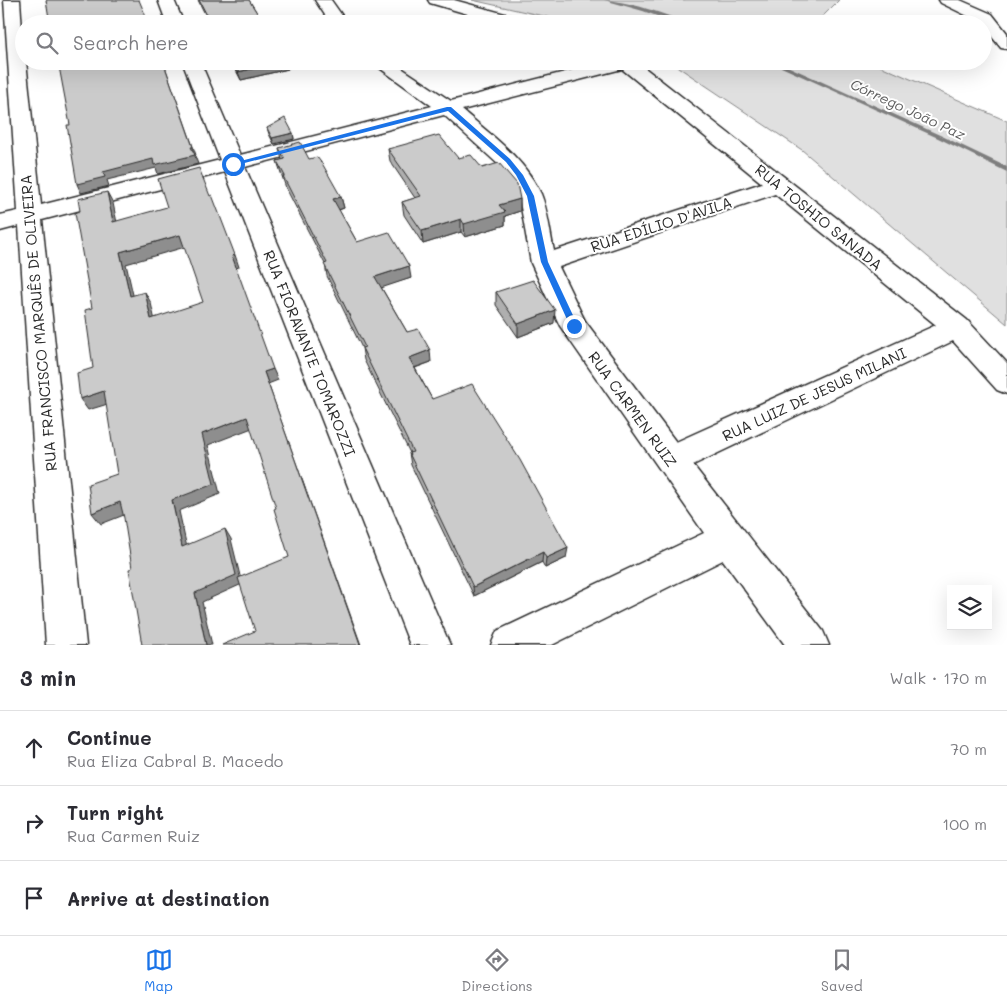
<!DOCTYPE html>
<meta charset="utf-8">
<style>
:root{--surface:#fff;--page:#f2f2f3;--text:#2b2b33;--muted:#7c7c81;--line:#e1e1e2;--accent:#1a73e8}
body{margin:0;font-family:Mali,sans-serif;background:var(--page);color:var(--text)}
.controls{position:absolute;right:15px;bottom:15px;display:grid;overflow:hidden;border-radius:0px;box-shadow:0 5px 20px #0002}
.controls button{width:45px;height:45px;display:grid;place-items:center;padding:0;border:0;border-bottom:1px solid var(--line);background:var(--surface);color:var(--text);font:25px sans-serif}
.stop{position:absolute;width:15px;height:15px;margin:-11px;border:4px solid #1a73e8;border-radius:50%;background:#fff}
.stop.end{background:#1a73e8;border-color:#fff;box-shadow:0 1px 5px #0008}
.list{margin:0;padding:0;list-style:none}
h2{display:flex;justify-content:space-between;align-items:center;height:65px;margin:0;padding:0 20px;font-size:21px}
h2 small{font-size:16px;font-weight:400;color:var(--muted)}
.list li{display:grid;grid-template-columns:32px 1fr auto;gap:15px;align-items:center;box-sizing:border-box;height:75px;padding:0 20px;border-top:1px solid var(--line)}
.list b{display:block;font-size:19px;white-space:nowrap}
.list p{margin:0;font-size:16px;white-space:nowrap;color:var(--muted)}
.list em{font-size:16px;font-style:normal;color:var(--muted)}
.icon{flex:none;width:28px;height:28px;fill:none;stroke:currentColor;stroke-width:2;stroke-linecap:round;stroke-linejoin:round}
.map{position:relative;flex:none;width:1007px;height:645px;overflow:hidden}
.search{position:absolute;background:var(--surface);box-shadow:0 5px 20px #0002;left:15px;right:15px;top:15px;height:55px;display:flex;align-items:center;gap:12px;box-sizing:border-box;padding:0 18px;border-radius:28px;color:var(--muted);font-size:19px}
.sheet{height:290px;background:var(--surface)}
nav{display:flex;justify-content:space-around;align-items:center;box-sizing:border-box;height:70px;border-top:1px solid var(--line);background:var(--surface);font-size:14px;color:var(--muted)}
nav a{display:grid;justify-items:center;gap:2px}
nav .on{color:var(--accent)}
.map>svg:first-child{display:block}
.green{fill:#e0e0e0;stroke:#868686}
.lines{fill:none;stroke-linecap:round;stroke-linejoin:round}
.stream{fill:#7e7e7e;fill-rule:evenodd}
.minor-casing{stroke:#2b2b2b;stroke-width:3}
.minor{fill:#fff;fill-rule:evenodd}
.wall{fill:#afafaf;stroke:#2b2b2b}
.shaded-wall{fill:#8e8e8e;stroke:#2b2b2b}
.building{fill:#cbcbcb;stroke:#2b2b2b;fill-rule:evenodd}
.route{fill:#1a73e8}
.labels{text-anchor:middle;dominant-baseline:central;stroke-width:4;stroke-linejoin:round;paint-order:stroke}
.far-water-label{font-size:14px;font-style:italic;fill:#5c5c5c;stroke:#fff}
.street-label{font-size:15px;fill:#2b2b2b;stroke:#fff}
</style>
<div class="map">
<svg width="1007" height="645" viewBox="0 0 1007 645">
<rect width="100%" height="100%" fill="#fff"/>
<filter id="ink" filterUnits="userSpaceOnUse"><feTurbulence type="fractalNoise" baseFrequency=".02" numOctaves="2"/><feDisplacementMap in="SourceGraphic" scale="10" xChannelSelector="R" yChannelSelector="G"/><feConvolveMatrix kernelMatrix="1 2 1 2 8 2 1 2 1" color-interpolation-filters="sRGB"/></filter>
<g filter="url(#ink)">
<path class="green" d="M472,0h367l-24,24h-236z
M669,61h200l138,60v203l-205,-174z"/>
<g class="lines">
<path class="stream" d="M604,0c19,0 67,15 84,24h-9l-36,-13z
M768,61h8l166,75 65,31v5l-69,-34z"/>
<defs>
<path id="minor" d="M4,0h16l4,61h2l15,144 179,-45 -38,-99h18l40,94 192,-49 -62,-45h21l60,40 157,-40h28l331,259 40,43v31l-10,-4 -44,-49 -260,124 130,166 6,14h-44l-62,-85 -171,85h-61l6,-14 207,-98 -144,-207 -29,-63 -12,-67 -10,-20 -9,-10 -56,-51 -199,52 205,478h-40l-185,-473 -183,48 44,425h-40l-27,-419 -19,5v-16l18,-4zM622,69l140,114 -208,68c-4,-18 -6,-40 -13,-57 -17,-36 -49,-58 -79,-84zM775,194l161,131 -260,117 -91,-121 -26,-54z
M158,0h16l10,24h-17z
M315,0h16l17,24h-17z
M428,0h26l73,20 2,4h-27l-72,-21z
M939,0h21l32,14 15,19v16l-6,-1 -21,-26 -39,-19z"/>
</defs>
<use href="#minor" class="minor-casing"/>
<use href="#minor" class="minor"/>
</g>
<path class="wall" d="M198,0h51l15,24h-54z
M231,61h55l2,8 -47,11z
M267,128l26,5 1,6 -20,5 -5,-10z
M279,148l30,11 32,38 3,11 -5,2 18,32 54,36 -30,9 26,45 24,30 -16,6 17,31 134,159 -21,10 -3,-6 -68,34 -63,-131 -2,-12h1l-46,-93 -2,-12 -35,-72 -2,-12 -39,-76 -9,-27 5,-1z
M388,149l70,9 24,10 38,31v12l-15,5v9l-40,12 -4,-5 -38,12 -19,-29 -2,-13 13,-4 -25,-37z
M496,292l58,31 -36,14 -22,-32z"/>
<path class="shaded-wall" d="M163,61l33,94 -1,1 3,8 -40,10 -2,-6 -49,12 2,6 -28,7 -4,-9 26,-12z
M286,61l2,8 -47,11 -3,-8z
M293,133l1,6 -20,5 -2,-6z
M107,192l6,11 6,30 -6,-11z
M341,197l3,11 -9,3 -2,-12z
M520,199v12l-15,5v9l-40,12 -1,-13 35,-19z
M461,219v13l-38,12 -1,-13z
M180,235l5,12 -59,17 10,44 -6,-12 -10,-44z
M235,255l4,12 -3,1 -4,-12z
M409,266l2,12 -33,11 -3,-12z
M145,292l6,11 6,27 -6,-11z
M555,310l-1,13 -36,14v-13z
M430,350l1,12 -20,7 -2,-11z
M273,369l5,11 -10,4 93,261h-3l-94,-273z
M104,391l7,12 -23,7 -8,-11z
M247,417l5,11 -44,17 12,49 -41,17 10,46 -7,-10 -10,-47 30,-66z
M120,502l9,11 -28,11 -9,-11z
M225,529l6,10 11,45 -40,18 10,43h-6l-11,-52z
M568,548l-2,10 -21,10 1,-10z
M543,552l-1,10 -68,34 -1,-9z"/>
<path class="building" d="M46,0h93l10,24h-99z
M199,0h50l15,24h-51l-1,-1h-1z
M58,61h105l30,86h-2l4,8 -41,10 -1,-6 -50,13 2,5 -28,7 -10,-59h3z
M233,61h53l-48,11z
M285,118l8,15 -21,5 -5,-10z
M439,135l19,23 13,-3 11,13 17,-5 18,21 3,15 -21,6 6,7 -41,12 -3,-5 -39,12 -20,-29 19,-6 -33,-47z
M300,142l9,17 8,-2 6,8 18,32 -8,2 24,43 32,-10 20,34 -34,11 32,55 11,-3 12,21 -21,8 23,41 40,-15 48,76 48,88 -22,10 -3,-6 -70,35 -64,-134 4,-1 -51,-104 3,-1 -41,-83 3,-1 -44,-87h2l-8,-15 8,-2 -6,-11z
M199,168l11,28 2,-1 23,60 -3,1 41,113 -9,3 96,272 -2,1h-136l33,-14 -17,-53 51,-21 -15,-48 2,-1 -29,-91 -45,17 12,50 -42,16 10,47 43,-18 11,46 -41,18 11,52h-64l-13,-76 3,-1 -8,-50 -4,-16 -28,11 -4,-29 29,-10 -13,-83 -24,8 -3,-26 16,-5 -8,-58 7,-2 -17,-95 5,-2 -2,-12 29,-7 6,30 54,-15 -9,-28zM180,235l23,67 -52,17 -6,-27 -15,4 -10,-44z
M533,280l22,30 -37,14 -22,-32z"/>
</g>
<path class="route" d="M447,107h4l59,52 13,16 11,21 14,66 30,64 -1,2 -3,1 -4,-3 -29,-64 -14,-66 -11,-21 -10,-13 -58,-51 -215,55 -4,-2z"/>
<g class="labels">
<g class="far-water-label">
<text transform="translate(908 109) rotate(25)">Córrego João Paz</text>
</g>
<g class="street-label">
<text transform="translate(819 217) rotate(39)">RUA TOSHIO SANADA</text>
<text transform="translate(661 224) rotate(-18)">RUA EDÍLIO D'AVILA</text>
<text transform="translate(38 323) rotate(-95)">RUA FRANCISCO MARQUÊS DE OLIVEIRA</text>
<text transform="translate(310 353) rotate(68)">RUA FIORAVANTE TOMAROZZI</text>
<text transform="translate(814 394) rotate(-25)">RUA LUIZ DE JESUS MILANI</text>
<text transform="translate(633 409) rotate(54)">RUA CARMEN RUIZ</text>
</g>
</g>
</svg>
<div class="controls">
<button><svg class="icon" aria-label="layers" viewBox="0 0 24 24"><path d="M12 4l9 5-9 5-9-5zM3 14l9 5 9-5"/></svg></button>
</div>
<div class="stop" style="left:233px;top:164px"></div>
<div class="stop end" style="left:574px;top:326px"></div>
<div class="search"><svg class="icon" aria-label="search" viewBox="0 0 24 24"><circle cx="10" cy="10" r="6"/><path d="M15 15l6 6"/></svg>Search here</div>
</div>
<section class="sheet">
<h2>3 min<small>Walk · 170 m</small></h2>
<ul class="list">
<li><svg class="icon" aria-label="ahead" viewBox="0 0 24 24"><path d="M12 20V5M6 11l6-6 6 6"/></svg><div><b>Continue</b><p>Rua Eliza Cabral B. Macedo</p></div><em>70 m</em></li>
<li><svg class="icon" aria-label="right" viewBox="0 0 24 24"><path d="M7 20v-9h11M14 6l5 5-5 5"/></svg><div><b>Turn right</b><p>Rua Carmen Ruiz</p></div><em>100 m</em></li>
<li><svg class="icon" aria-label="arrive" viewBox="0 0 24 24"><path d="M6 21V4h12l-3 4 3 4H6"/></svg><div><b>Arrive at destination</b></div></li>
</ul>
</section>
<nav>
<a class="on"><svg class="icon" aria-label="map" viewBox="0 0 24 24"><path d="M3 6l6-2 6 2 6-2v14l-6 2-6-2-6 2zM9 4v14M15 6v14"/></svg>Map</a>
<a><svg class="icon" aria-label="directions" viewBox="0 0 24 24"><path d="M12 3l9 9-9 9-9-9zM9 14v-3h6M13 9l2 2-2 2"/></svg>Directions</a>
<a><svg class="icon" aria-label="saved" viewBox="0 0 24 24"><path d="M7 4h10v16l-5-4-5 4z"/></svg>Saved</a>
</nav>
